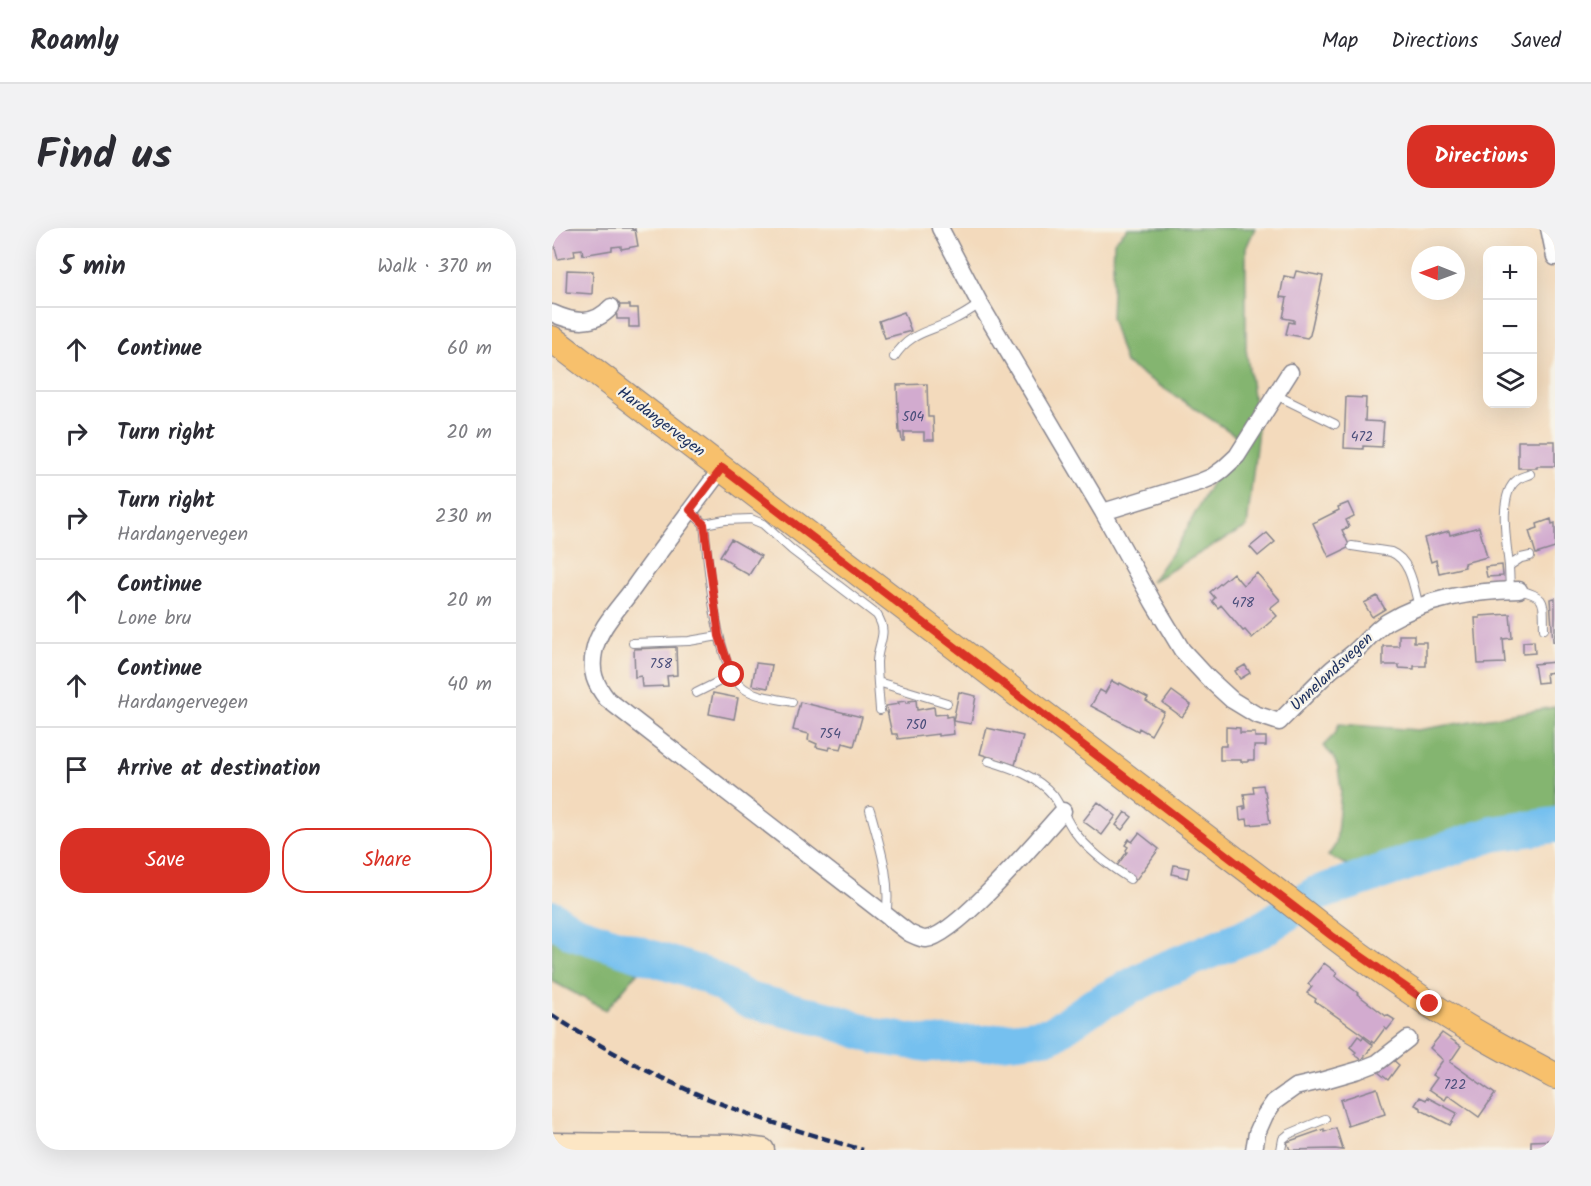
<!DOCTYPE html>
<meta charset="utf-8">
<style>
:root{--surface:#fff;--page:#f2f2f3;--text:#2b2b33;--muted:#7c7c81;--line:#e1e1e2;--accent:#d93025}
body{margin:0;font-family:Kalam,sans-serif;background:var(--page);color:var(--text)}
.controls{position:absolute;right:18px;top:18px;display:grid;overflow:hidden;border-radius:12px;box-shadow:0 6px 24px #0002}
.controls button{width:54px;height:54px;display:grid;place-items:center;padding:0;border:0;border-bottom:2px solid var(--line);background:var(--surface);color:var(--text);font:30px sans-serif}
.compass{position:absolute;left:859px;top:18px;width:54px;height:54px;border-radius:50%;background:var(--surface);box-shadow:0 6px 24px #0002;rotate:271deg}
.stop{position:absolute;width:18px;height:18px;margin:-14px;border:4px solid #d93025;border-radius:50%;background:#fff}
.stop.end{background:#d93025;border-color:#fff;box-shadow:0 2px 6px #0008}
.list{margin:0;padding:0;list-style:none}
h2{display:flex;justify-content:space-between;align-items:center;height:78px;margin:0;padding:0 24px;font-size:26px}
h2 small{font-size:20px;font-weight:400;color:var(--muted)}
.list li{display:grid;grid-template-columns:39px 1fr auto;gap:18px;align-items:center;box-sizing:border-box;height:84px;padding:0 24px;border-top:2px solid var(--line)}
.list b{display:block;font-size:22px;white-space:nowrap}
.list p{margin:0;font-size:20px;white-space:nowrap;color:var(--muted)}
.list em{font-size:20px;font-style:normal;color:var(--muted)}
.actions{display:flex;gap:12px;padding:18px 24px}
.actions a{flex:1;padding:14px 0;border:2px solid var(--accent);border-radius:24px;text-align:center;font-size:21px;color:var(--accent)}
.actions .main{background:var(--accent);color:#fff}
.icon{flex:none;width:33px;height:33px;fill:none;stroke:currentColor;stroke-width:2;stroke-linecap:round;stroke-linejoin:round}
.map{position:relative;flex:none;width:1003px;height:922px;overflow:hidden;border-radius:24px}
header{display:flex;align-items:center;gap:36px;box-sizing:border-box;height:84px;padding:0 30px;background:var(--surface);border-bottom:2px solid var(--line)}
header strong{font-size:28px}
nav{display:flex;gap:33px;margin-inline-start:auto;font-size:21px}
.intro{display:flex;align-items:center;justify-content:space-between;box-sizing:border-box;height:144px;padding:0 36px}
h1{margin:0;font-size:42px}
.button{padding:15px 27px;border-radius:24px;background:var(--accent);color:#fff;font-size:21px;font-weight:700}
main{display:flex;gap:36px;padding:0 36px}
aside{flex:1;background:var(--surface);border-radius:24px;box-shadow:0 6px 24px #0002}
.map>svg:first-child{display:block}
.forest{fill:#84b56f;stroke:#507266;stroke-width:1.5}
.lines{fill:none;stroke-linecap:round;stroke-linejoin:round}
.river{stroke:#75c0ef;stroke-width:36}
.building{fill:#d2abcf}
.lane-casing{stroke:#87848d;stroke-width:10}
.street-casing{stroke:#87848d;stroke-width:19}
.secondary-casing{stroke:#87848d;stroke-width:25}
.primary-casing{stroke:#87848d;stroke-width:28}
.lane{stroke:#fff;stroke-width:8}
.street{stroke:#fff;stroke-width:16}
.secondary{stroke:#fce6c4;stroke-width:22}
.primary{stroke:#f7c06c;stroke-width:26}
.rail{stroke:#1b2f5e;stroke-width:4.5;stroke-dasharray:9 4.5;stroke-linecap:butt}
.route{stroke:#d93025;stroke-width:8}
.labels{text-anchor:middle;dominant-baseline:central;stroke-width:4.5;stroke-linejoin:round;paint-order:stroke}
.number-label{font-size:14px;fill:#494e7a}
.street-label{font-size:16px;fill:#1b2f5e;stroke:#f7f3e8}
</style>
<header>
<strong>Roamly</strong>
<nav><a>Map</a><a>Directions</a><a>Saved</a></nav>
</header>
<div class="intro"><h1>Find us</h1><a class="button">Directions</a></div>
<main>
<aside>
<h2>5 min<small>Walk · 370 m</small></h2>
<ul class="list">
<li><svg class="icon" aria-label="ahead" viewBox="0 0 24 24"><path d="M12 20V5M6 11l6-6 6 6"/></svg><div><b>Continue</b></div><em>60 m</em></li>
<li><svg class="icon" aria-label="right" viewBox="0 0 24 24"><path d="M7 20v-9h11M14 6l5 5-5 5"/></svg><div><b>Turn right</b></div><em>20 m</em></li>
<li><svg class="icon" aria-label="right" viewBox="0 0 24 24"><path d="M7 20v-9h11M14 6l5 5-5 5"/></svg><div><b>Turn right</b><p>Hardangervegen</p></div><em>230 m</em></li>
<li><svg class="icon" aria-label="ahead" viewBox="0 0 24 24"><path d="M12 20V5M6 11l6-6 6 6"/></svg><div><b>Continue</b><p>Lone bru</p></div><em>20 m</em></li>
<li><svg class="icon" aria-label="ahead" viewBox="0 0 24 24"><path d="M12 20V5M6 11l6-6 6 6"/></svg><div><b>Continue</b><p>Hardangervegen</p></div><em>40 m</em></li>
<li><svg class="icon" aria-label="arrive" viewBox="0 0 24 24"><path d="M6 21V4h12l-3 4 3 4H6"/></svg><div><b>Arrive at destination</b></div></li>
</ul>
<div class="actions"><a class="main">Save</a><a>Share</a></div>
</aside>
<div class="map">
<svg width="1003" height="922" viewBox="0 0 1003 922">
<rect width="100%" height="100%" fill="#f7f3e8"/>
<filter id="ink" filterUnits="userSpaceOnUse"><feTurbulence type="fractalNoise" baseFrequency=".0167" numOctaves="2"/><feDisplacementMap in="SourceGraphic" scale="12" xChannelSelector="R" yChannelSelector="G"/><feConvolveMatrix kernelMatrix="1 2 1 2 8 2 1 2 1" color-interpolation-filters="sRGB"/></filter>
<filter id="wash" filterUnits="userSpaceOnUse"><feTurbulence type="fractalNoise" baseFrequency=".008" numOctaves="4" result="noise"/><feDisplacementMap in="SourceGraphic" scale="24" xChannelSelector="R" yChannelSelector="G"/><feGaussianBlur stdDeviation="1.35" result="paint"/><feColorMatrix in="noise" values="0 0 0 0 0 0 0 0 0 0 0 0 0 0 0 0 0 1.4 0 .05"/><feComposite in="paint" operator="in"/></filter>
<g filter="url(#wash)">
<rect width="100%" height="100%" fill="#f3dabc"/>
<path class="forest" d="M576,0h127l-9,20v101l12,80 -11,98 -30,16 -66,39 29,-41 57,-105 -112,-73 -14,-45 3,-76z
M1003,479v132l-190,34 -37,-17 8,-12 5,-54 -3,-22 -5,-12 -10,-10 12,-12 4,-10 79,6z
M0,699l21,17 65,28 -32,38 -54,-29z"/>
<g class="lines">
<path class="river" d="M0,690l21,14 134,44 41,24 82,20 45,16 53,8 57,-1 66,-8 41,-28 66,-35 103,-42 55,-36 177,-60 62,-9"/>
</g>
<g id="blocks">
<path class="building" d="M1,0h79v2l3,-1 3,17 -17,3v-3l-9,1v3l-29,5 -1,-6 -8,1 1,6 -17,3 -6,-22 3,-1z
M15,42l26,1 -1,23 -26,-2z
M744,43l27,5 -13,59 -3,3 -21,-4 3,-12 5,1v-3l-11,-2 4,-20 -7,-1 4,-21 10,2z
M64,77h14v3h8l1,19h-10v-8h-12z
M352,84l7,19 -26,7 -6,-17z
M375,156l1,33h5l1,23h-10v-8h-20v9h-2l-1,-8h-2l-2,-48z
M794,169l20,1 -1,23 19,1 -2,25 -19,-1v3l-19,-1z
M966,213h37v25h-18v2h-19z
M796,275l6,13 -8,4 3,7 -7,3 8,17 -21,10 -16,-34 26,-13 -1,-3z
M999,291l1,5 3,-1v25l-19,6 -7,-23 9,-3 -1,-4z
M927,299l8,30 -23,6 1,4 -26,6 -3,-13 -5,2 -7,-24 25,-7 1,4z
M715,305l8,9 -17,14 -8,-9z
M179,311l30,17 -12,19 -18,-10 1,-2 -12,-7z
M950,337l1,11 -16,1 -2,-10z
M681,345l10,12 14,-12 23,27 -10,8 7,8 -25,22 -7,-8 -2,1 -22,-26 -3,3 -6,-7 3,-3 -5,-6z
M825,368l8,13 -13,8 -8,-14z
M1003,370v44h-2l-3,-43z
M958,386l2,24 -9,1 2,24 -27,1 -3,-46h5v-2z
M847,407h15v7h12v24h-12v3l-15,-1v-3h-16v-19h16z
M982,413l1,12 -12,1v-12z
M124,419l1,28 -10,1 1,10 -26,1 -1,-11 -6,1 -1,-28z
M1003,434v10l-9,1 1,9 -10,1 -3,-19z
M204,435l16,2 -4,23 -16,-3z
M693,437l5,8 -10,6 -5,-8z
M560,453l7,4 1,-2 28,15 -2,3 18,11 -13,23 -12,-7 -1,3 -47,-25 9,-16 5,3z
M620,463l19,14 -9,12 -19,-14z
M407,464l17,4 -5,28 -18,-3z
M161,465l25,5 -4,21 -25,-5z
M364,472l1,10 17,-3 1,8 11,-1v3l6,-1 2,18 -16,2v-2l-40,5 -1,-5h-5l-6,-28 13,-2 -1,-2 8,-1v2h3v-2z
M248,474l62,15 -8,29 -11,-3 -2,6 -11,-2 -1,3 -13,-3 1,-3 -9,-4 1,-6 -16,-4z
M674,499l14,1v5h15v4h11v9h-12v14h-6v2h-7v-2h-21v-14h6z
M435,500l36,8 -8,29 -35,-11z
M711,557l1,6h1l5,32 -22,2 -1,-6 -7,1 -1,-13 5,-1v3l2,-1 -2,-14 10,-1 -1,-7z
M546,574l18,14 -14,19 -19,-14z
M573,584l7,5 -10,13 -6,-5z
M587,605l20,16 -24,32 -19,-14 11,-15 -1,-2 2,-3 -3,-2 4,-6 3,3z
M622,637l15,3 -2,10 -15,-4z
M772,735l13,10 -2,3 23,17 -1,1 29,22 1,-1 8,5 -8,10 -2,-2 -11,15 -59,-42 1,-2 -9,-6 5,-6 -4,-3z
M890,805l19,13 -11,16 45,32 -16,23 -31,-22 -3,5 -16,-11 8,-11 -5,-3 11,-15 -13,-12z
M806,808l4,3 1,-2 10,8 -11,15 -8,-6 2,-2 -6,-5z
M838,829l9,8 -11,15 -10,-8z
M825,860l8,26 -37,12 -8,-26z
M868,869l6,3 1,-3 30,16 -7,12 -29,-15v-2l-6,-3z
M784,900l7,22 -8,-1 -45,1 -3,-8 37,-13v3z
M1003,912v10h-24v-9z"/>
</g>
</g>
<g filter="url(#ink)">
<use href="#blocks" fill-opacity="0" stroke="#87848d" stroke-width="1.5"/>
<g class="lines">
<defs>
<path id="lane" d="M342,129c18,-27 36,-24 61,-38 9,-4 17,-10 25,-15
M724,167l59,29
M138,283l14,13c4,36 11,137 36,161 12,12 36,13 52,17
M152,296l21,-4 26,-1 12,5 29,26 85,65c12,19 1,27 0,47 0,15 2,32 3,48
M800,318l39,6c20,8 23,37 28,55
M957,338c-2,-21 -12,-72 8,-86 3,-3 9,-4 13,-6
M958,362l-1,-24 12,-8 9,-2
M967,362c29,7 24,12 25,39
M81,415l56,-2 30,-5
M326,454l69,21
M144,465l36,-18
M437,533c23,7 48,15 64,34 8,11 13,25 21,36 15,20 35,35 56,48
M318,582c9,34 22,70 16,106
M729,922l2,-11 6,-5 36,-15"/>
<path id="street" d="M388,0l40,76 123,208 50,90 29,48 26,28 24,22 23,14 24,8c17,-17 34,-35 52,-52 7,-6 15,-11 22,-17 11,-9 21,-23 34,-31 40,-24 85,-31 132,-32
M997,0l6,29
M0,85c22,10 42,13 59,-6
M170,240c-30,40 -61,81 -90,122 -14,19 -34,39 -38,62 -4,20 1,32 13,47l302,234c5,2 11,6 17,6 30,-3 114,-102 137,-128
M551,284l97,-30 12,-5 11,-8 14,-13 53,-84
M702,922l3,-17 8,-18 9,-13 21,-15 26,-6 38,-11 18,-7 31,-24"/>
<path id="secondary" d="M0,916l179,2 32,4"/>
<path id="primary" d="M0,111l733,559c46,37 94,72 143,105 41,27 84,50 127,73"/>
</defs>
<use href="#lane" class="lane-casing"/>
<use href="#street" class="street-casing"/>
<use href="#secondary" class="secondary-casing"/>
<use href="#primary" class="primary-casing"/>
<use href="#lane" class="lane"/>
<use href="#street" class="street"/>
<use href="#secondary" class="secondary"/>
<use href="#primary" class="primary"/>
<path class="rail" d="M0,787c47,31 97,59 150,81 52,22 107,38 161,54"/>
</g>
</g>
<g class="lines" filter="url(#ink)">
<path class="route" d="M180,447l-13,-39 -15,-112 -14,-14 32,-42 610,468 98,68"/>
</g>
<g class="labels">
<g class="number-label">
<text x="361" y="189">504</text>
<text x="810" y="209">472</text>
<text x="691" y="375">478</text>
<text x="109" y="436">758</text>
<text x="364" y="497">750</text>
<text x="278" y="506">754</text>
<text x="903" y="857">722</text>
</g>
<g class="street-label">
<text transform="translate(109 194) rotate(37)">Hardangervegen</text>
<text transform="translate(780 444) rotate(-43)">Unnelandsvegen</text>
</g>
</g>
</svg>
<div class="controls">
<button>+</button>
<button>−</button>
<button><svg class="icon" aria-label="layers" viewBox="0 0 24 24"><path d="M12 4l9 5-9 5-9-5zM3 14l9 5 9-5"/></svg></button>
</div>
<svg class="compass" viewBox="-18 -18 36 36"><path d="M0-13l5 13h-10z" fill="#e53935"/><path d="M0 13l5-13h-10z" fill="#7c7c81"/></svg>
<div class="stop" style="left:180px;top:447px"></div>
<div class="stop end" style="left:878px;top:776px"></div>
</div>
</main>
